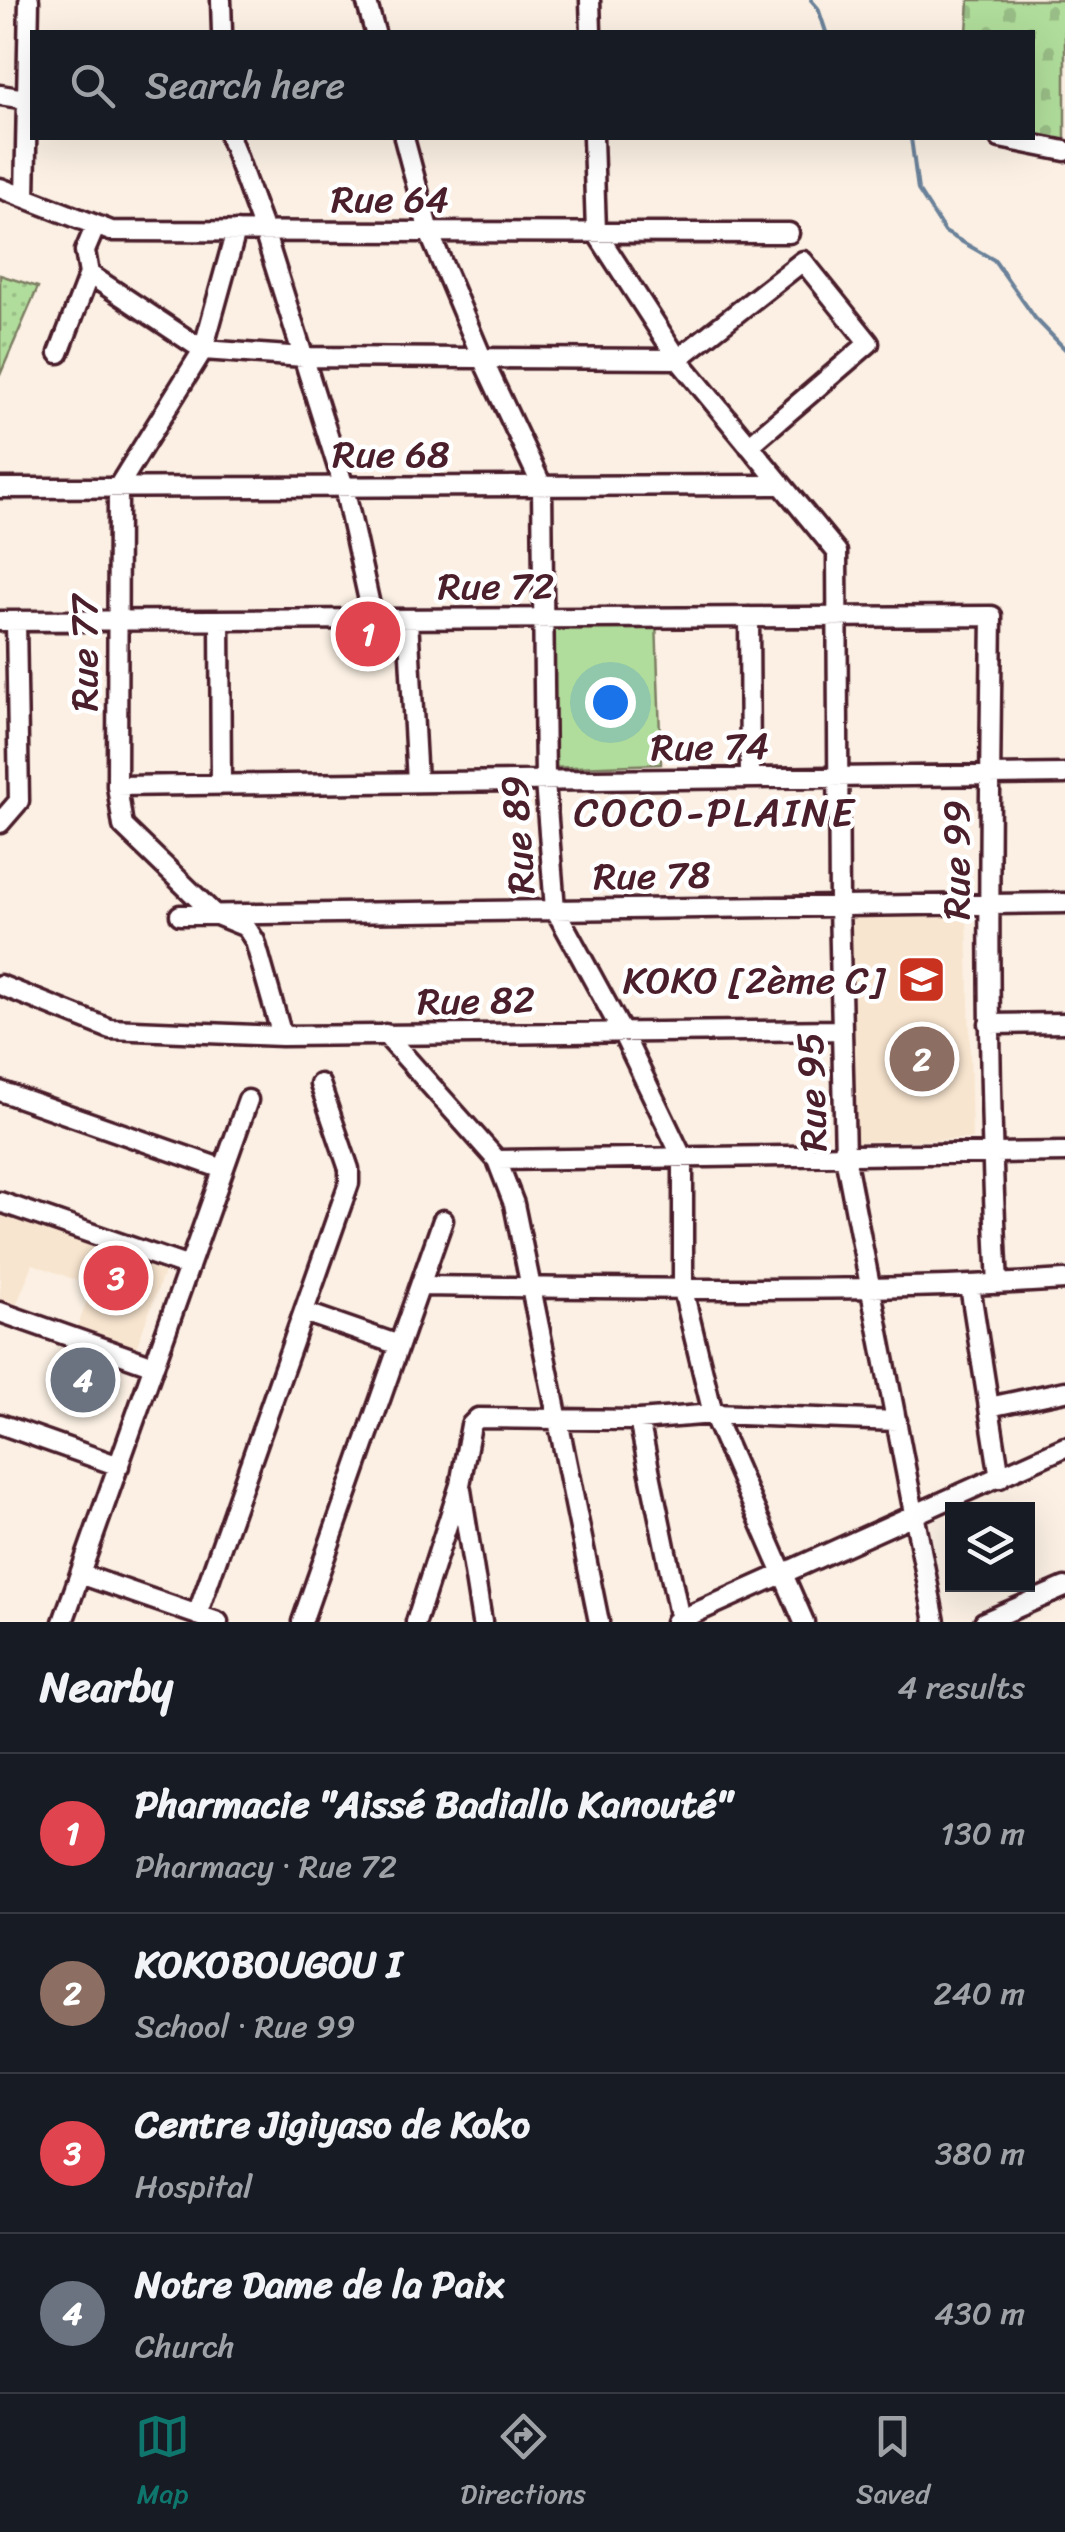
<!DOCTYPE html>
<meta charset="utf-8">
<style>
:root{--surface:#171b24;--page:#20242c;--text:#f1f3f6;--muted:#9ea1a6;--line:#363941;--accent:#0f766e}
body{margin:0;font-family:Sriracha,sans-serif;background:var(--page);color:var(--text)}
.controls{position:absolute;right:30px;bottom:30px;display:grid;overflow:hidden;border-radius:0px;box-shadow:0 10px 40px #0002}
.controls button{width:90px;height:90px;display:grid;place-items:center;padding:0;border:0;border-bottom:2px solid var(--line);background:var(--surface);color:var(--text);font:50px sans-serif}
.you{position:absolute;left:610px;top:702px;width:35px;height:35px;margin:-25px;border:8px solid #fff;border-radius:50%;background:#1a73e8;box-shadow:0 0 0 15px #1a73e833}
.badge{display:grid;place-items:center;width:65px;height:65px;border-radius:50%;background:var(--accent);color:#fff;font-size:32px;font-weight:700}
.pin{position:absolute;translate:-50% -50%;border:5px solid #fff;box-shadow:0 2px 10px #0006}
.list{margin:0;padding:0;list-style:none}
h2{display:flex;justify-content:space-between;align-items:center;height:130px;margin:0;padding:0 40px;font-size:42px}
h2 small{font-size:32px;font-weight:400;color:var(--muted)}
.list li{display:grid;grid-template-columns:65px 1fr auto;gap:30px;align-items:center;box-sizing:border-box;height:160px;padding:0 40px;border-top:2px solid var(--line)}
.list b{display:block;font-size:38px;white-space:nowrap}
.list p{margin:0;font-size:32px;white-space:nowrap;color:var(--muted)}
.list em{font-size:32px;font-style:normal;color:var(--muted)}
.icon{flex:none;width:55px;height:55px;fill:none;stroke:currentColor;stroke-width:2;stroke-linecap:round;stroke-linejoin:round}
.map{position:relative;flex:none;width:1065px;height:1622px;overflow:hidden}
.search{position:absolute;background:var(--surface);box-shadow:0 10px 40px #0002;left:30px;right:30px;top:30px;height:110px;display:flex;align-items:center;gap:25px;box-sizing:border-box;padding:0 35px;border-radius:0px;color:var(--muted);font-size:38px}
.sheet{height:770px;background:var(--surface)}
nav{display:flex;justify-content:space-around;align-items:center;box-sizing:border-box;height:140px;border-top:2px solid var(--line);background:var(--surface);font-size:28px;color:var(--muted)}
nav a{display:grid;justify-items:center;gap:5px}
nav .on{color:var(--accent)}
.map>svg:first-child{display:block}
.built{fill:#f8e5cf}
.grass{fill:#b0dd9b;stroke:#7d7e63;stroke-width:2.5}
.cemetery{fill:url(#cemetery-stones);stroke:#7d7e63;stroke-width:2.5}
.park{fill:url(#park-dots);stroke:#7d7e63;stroke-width:2.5}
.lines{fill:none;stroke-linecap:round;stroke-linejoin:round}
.stream{stroke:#6b8199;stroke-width:4}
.minor-casing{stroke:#4a1f2b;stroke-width:25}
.minor{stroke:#fff;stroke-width:18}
.labels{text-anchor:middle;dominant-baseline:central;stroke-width:9;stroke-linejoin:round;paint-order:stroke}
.street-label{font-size:38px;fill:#4a1f2b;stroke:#fff}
.poi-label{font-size:38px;fill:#4a1f2b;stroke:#fff;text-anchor:end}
.neighbourhood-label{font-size:40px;letter-spacing:2.5px;fill:#4a1f2b;stroke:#fff}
</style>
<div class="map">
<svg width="1065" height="1622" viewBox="0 0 1065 1622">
<defs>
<pattern id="cemetery-stones" width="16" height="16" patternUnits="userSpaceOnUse" patternTransform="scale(2.5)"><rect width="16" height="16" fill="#b0dd9b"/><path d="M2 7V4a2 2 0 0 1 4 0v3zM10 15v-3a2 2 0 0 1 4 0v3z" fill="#99bd86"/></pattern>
<pattern id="park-dots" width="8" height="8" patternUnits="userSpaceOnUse" patternTransform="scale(2.5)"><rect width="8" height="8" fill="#b0dd9b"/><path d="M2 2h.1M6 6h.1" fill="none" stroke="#99bd86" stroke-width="1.8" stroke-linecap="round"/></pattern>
</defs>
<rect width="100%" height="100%" fill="#fbf0e3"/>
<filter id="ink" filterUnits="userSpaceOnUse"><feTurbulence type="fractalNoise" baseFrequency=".01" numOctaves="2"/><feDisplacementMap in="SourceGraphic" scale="20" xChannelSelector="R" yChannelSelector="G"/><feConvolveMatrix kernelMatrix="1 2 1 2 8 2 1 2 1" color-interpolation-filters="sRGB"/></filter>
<g filter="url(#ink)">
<path class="built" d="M847,912h120l5,227 -122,3z
M0,1210l165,59 -31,85 -58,-22 16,-46 -59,-22 -18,44 -15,-6z"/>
<path class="grass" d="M656,620l5,144 -115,4 -5,-144z"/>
<path class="cemetery" d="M969,0h96v145l-33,-7v-106h-65z"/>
<path class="park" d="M0,275l38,12 -38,88z"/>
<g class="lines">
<path class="stream" d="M811,0l7,8 8,24
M911,138l7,52 27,42 49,28 41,58 30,31"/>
<defs>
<path id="minor" d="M221,0l1,32
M366,0l9,32
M590,0l1,32
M0,95l32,5
M230,138l34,93 80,256 29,132
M404,138l25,94 53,126 60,128 3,296 10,127 67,123 61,127v131l30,124 91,208
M593,138l3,94 82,127 159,193 2,353 6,251 90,466
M1000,138l65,13
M0,188l111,43 678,2
M25,198l4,-198
M236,231l-33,119 -85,137 -1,299 6,40 91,88 32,13 9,14 27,95
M89,274l114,76 101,7 374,2 125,-98 66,82 -120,103
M59,353l30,-79 -4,-23 11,-26
M0,488l782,-3
M749,617l1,161
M408,619l9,163
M220,620l1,165
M0,621l992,-5c-3,223 -6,445 6,668
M117,786l948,-12
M0,823l19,-22 -3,-180
M180,915l885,-12
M0,985l110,44 172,7 560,-6
M989,1024l76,-1
M385,1034l112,126 17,44 85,418
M0,1091l223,78
M497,1160l568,-8
M0,1202l189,65
M420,1286c215,2 431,8 645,-6
M970,1286l30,192
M0,1312l154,54
M304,1312l95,33
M989,1407l76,-16
M639,1420l41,200
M0,1424l119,42
M461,1490l21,132
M80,1574l138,48
M197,1615l152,-432v-14l-29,-85
M63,1622l185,-522
M302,1622l141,-402
M416,1622l44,-137 11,-60 7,-7 161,2 74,-6 184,7
M675,1622l390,-175
M984,1622l81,-35"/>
</defs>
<use href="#minor" class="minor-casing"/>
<use href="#minor" class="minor"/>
</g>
</g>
<defs>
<symbol id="school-square" viewBox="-11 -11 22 22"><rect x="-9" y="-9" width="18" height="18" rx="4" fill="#c8321e" stroke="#fff"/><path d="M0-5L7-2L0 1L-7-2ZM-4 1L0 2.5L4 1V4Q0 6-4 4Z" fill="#fff"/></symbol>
</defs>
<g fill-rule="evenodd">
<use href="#school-square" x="894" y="952" width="55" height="55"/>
</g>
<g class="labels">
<g class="street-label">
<text x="390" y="199">Rue 64</text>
<text x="391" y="454">Rue 68</text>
<text x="496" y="586">Rue 72</text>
<text transform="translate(84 653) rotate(-90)">Rue 77</text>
<text transform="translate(710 747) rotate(-1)">Rue 74</text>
<text transform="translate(518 835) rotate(-94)">Rue 89</text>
<text transform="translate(956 860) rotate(-90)">Rue 99</text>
<text transform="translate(652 876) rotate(-1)">Rue 78</text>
<text transform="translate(476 1001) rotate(-1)">Rue 82</text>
<text transform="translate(812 1092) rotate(-92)">Rue 95</text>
</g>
<g class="poi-label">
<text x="886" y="980">KOKO [2ème C]</text>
</g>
<g class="neighbourhood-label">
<text x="715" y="812">COCO-PLAINE</text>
</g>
</g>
</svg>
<div class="controls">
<button><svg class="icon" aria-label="layers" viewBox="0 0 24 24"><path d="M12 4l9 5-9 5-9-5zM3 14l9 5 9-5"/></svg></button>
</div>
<div class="you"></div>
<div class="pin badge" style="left:368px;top:634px;background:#e0444e">1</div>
<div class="pin badge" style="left:922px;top:1059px;background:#8d6e63">2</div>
<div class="pin badge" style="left:116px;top:1278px;background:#e0444e">3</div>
<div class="pin badge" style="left:83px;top:1380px;background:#6b7280">4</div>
<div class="search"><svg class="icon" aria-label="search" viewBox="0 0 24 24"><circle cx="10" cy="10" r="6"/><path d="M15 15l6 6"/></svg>Search here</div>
</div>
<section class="sheet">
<h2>Nearby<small>4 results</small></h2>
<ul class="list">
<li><span class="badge" style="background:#e0444e">1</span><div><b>Pharmacie &quot;Aissé Badiallo Kanouté&quot;</b><p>Pharmacy · Rue 72</p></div><em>130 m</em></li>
<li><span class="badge" style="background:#8d6e63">2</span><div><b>KOKOBOUGOU I</b><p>School · Rue 99</p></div><em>240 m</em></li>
<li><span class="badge" style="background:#e0444e">3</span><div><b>Centre Jigiyaso de Koko</b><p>Hospital</p></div><em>380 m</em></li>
<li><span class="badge" style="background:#6b7280">4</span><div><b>Notre Dame de la Paix</b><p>Church</p></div><em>430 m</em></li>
</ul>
</section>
<nav>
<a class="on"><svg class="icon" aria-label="map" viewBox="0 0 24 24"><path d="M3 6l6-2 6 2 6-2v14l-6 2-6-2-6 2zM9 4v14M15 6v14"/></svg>Map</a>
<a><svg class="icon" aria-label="directions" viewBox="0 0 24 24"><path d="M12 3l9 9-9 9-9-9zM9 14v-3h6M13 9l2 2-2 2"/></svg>Directions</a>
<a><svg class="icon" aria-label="saved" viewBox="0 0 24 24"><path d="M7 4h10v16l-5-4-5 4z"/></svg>Saved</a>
</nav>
